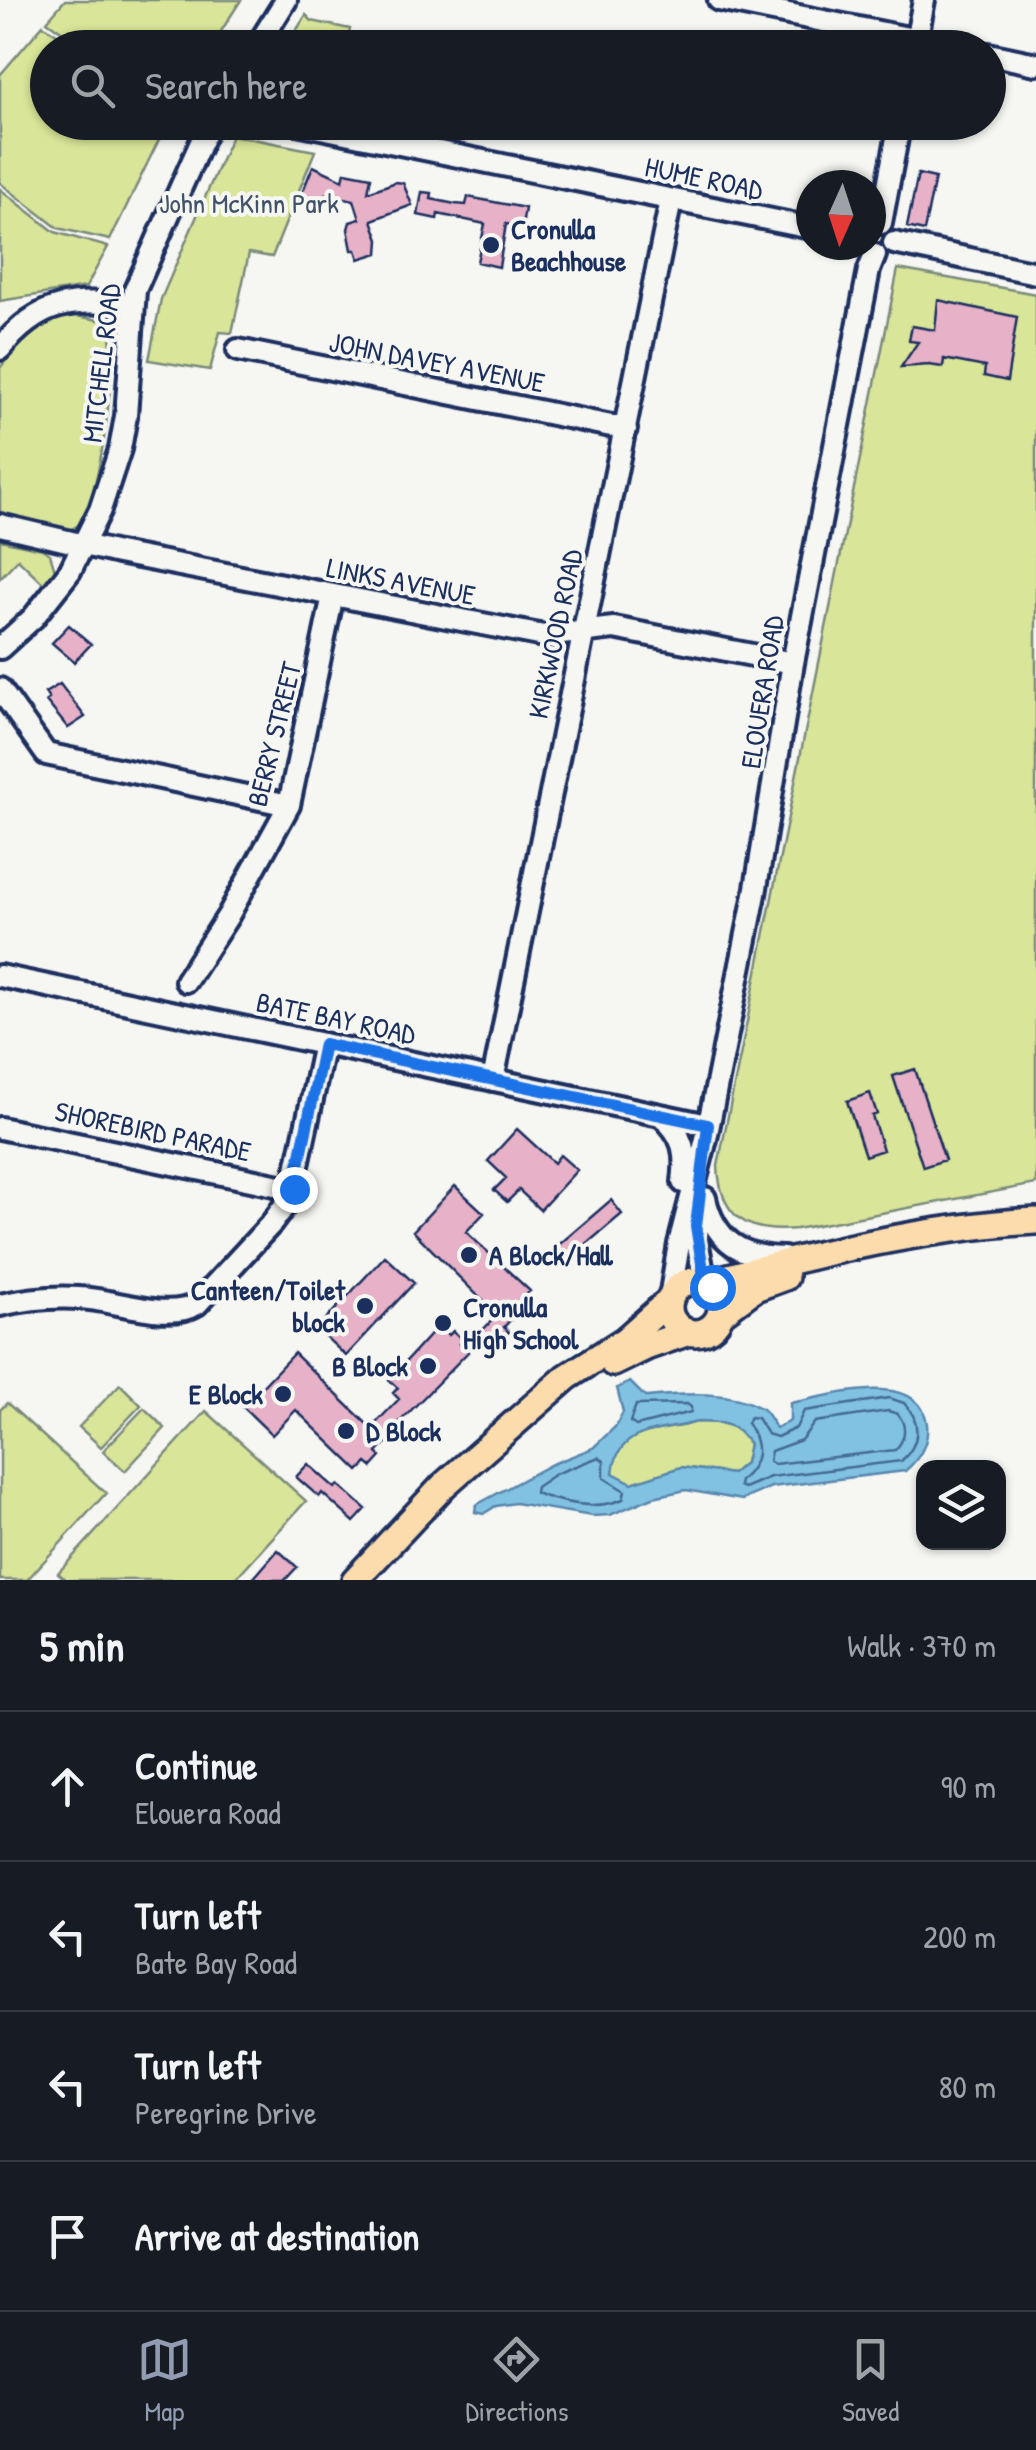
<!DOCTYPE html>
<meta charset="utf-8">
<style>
:root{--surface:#171b24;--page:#20242c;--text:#f1f3f6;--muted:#9ea1a6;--line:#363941;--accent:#919bb2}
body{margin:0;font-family:"Patrick Hand",sans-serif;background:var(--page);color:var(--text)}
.controls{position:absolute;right:30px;bottom:30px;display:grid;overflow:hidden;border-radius:20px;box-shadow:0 2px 8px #0004}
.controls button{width:90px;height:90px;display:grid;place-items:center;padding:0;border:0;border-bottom:2px solid var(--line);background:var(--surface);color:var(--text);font:50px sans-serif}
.compass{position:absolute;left:796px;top:170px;width:90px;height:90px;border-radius:50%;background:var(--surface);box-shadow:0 2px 8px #0004;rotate:183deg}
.stop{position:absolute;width:30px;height:30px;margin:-22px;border:8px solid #1a73e8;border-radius:50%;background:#fff}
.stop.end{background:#1a73e8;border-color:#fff;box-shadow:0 2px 10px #0008}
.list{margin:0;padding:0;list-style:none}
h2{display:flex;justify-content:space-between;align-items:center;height:130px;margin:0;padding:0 40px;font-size:42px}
h2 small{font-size:32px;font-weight:400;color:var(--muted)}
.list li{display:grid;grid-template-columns:65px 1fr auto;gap:30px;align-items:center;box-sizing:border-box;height:150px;padding:0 40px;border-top:2px solid var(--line)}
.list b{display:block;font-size:38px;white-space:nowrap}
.list p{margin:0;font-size:32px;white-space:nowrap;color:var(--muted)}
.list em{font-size:32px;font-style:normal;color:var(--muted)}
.icon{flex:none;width:55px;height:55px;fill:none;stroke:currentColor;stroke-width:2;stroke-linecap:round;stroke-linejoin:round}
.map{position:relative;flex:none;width:1036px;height:1580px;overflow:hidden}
.search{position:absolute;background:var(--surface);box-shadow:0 2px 8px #0004;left:30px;right:30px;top:30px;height:110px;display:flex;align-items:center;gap:25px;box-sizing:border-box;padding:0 35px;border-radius:55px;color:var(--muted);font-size:38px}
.sheet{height:730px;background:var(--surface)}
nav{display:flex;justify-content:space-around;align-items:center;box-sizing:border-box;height:140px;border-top:2px solid var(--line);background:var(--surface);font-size:28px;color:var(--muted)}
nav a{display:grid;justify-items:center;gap:5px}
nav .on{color:var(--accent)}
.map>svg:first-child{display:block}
.green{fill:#d9e598;stroke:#7a8a7b;stroke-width:2.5}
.water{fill:#81c2e2;stroke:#5887ad;stroke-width:2.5;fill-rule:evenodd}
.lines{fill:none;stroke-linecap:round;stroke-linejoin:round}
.shore{stroke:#446a93;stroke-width:2.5}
.building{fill:#e7b1c8;stroke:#1b2f5e;stroke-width:2.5}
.minor-casing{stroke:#1b2f5e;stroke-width:28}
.major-casing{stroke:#1b2f5e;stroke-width:32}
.minor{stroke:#f6f6f2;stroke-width:20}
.major{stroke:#fcdcac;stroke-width:25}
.route{stroke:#1a73e8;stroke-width:12}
.poi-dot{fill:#1b2f5e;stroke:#f6f6f2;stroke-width:4}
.labels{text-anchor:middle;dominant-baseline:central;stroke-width:8;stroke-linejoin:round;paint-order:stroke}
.street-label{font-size:28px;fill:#1b2f5e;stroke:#f6f6f2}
.park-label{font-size:28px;fill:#41536a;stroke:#f6f6f2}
.poi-label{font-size:28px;font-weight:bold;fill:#1b2f5e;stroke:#f6f6f2;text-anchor:start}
</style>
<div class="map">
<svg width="1036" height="1580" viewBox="0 0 1036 1580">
<rect width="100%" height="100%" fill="#f6f6f2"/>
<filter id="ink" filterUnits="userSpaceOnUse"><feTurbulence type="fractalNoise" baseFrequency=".01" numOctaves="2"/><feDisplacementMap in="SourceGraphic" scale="20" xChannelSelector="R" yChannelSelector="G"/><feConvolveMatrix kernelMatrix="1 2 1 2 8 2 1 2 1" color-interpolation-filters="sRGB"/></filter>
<g filter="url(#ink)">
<path class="green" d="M65,0h176l-30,47h-127l-37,-26z
M306,15l6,6 38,8 -4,18h-60z
M43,25l33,22 -28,1v74l119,1 -57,117 -52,-12 -58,-45v-108z
M232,135l83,16 -43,106 -23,-4 -17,80 -12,-1 -10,38 -61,-10 12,-61z
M0,189l55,43 53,15 -22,40 -86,14z
M898,269l138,25v890l-240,45c-49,5 -76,-12 -78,-63z
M75,316l31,5c15,30 -6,171 -24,200 -4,6 -7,6 -13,9l-69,-13v-149l30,-38 21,-10z
M0,540l42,9 8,5 5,16 -9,16 -28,-27 -18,19z
M120,1384l21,21 -40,42 -22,-20z
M7,1403l99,90 -79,87h-27v-170z
M144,1408l21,20 -40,43 -22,-20z
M206,1411l100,90 -72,79h-168l-8,-7z
M697,1422c24,0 39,0 52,22l-4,19 -13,11 -51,-7 -49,16 -20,-10c7,-49 47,-39 85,-51z"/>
<path class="water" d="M630,1382l15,15c36,-3 84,-8 117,12 6,4 9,13 14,19l14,-7v-18c37,-6 130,-36 137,21 2,20 -8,35 -22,47l-134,16 -29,13 -56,-10 -33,7 -43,18 -18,1 -77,-13 -19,3 -13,8 -8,-2 1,-7 74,-40 43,-17 22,-21 8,-15 -6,-24zM697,1422c24,0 39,0 52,22l-4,19 -13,11 -51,-7 -49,16 -19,-10c5,-48 47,-40 84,-51z"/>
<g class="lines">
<path class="shore" d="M889,1398l15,5c18,18 16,42 -3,58l-131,16 -26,11 -5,-2 1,-5c21,-18 22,-36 7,-58l3,-6 7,1 10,16 10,3 19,-9 8,-17z
M687,1404l4,3v5l-55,14 -6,-4 6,-17z
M888,1411l10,3c9,12 8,25 -3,36l-121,14 -5,-3 2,-10 30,-11 14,-18z
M599,1457l5,4v17l21,13 -2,8c-27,12 -61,4 -88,-6l1,-6 19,-13z"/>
</g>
<path class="building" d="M313,166l30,14 2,-8 26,5 -3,15 28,-10 7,1 9,22 -40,15 7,20 -1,13 -19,6 -3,-9h-4l-4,-21 2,-7 10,-3 -6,-19 -28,-6 -5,11 -21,-7z
M918,174l17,4 -11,53 -17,-4z
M422,192l10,1 -1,6 24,5 11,1 2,-8 57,11 -3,19 -16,-3 -7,43 -22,-5 8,-38 -47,-10 -1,5 -19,-4z
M938,300l79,17 -10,64 -23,-5 1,-9 -41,-8 -1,8 -14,-2 -28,2 17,-25 -9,-1 3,-15 23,4z
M69,625l22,19 -17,18 -22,-19z
M60,684l25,33 -17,11 -22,-27 3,-2 -4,-6z
M915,1069l30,91 -22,7 -30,-91z
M870,1093l7,21 -5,2 11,34 -18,6 -18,-55z
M517,1129l37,34 6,-8 17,15 -37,40 -21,-20 -12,12 -13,-12 12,-12 -18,-17z
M455,1186l29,27 -18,19 64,59 -9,9 4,4 -21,23 5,5 -16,15 -14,-13 18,-19 -84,-84z
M611,1200l11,14 -64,54 -11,-13z
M385,1256l29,27 -68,73 -29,-27z
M438,1326l11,9 4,-4 10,9 -4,4 9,8 -85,87 3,4 -9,10 4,4 -9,10 -5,-4 -8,8 -63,-61 -24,25 -29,-28 51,-54 77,75 28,-29 -6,-6 5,-5 -9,-8z
M308,1464l27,24 4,-3 27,24 -12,13 -32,-29 -3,4 -23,-20z
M278,1550l19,17 -12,13h-33z"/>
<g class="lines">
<defs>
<path id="minor" d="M719,0l239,48
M256,48l30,-48
M915,48l9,-48
M988,54l48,10
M292,122l519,106
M881,223l19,-101
M894,243l142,30
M0,349c41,-49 71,-50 132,-44
M238,350l388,79
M0,525l118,28 426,83 70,-8 179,35
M0,648l33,-30 37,-47 30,-61 20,-61 6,-33 9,-126 75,-168
M0,689l46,65 243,51
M0,976l708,149
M186,981l42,-65 61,-111 44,-210
M493,1080l178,-880
M661,1115c23,21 26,37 22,67
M0,1128l294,61
M705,1198c9,42 36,60 79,60
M698,1206l-1,34 8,43
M670,1298l9,-54 27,-105 49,-245 38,-231 76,-393 6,-15
M0,1305c27,-6 51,-9 79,-7 34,1 89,24 118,6l75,-81 19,-26 33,-153"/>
<path id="major" d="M669 1307a26 26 0 1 1 52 0a26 26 0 1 1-52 0Z
M706,1283c109,-29 217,-56 330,-62
M720,1314l35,-26 30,-11
M613,1363l33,-16 43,-15
M355,1580l89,-95 123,-108 58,-37 45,-40"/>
</defs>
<use href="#minor" class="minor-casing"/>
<use href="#major" class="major-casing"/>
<use href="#minor" class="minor"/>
<use href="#major" class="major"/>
</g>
</g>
<g class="lines" filter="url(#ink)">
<path class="route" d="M294,1189l30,-145 384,81 -12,101 9,56 7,5"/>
</g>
<g class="poi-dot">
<circle cx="491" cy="245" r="10"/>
<circle cx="469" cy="1255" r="10"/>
<circle cx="365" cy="1306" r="10"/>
<circle cx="443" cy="1323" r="10"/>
<circle cx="428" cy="1366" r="10"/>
<circle cx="283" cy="1394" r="10"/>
<circle cx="346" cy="1431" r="10"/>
</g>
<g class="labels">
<g class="street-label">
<text transform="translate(704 178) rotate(12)">HUME ROAD</text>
<text transform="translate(437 362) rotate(11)">JOHN DAVEY AVENUE</text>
<text transform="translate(101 363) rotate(-83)">MITCHELL ROAD</text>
<text transform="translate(401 581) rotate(11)">LINKS AVENUE</text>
<text transform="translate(555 634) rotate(-78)">KIRKWOOD ROAD</text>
<text transform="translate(762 692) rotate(-81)">ELOUERA ROAD</text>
<text transform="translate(274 734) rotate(-76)">BERRY STREET</text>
<text transform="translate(336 1018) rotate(12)">BATE BAY ROAD</text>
<text transform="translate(153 1131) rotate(12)">SHOREBIRD PARADE</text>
</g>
<g class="park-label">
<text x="249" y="203">John McKinn Park</text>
</g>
<g class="poi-label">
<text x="511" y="229">Cronulla<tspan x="511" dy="32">Beachhouse</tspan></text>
<text x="489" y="1255">A Block/Hall</text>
<text x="345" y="1290" text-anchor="end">Canteen/Toilet<tspan x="345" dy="32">block</tspan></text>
<text x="463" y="1307">Cronulla<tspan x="463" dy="32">High School</tspan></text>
<text x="408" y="1366" text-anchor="end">B Block</text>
<text x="263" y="1394" text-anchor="end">E Block</text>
<text x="366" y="1431">D Block</text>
</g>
</g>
</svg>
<div class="controls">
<button><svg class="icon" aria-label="layers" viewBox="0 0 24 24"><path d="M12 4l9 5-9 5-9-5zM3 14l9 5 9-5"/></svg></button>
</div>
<svg class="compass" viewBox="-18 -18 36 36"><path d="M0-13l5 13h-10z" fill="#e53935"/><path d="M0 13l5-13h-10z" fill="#9ea1a6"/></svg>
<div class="stop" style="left:712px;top:1287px"></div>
<div class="stop end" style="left:294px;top:1189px"></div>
<div class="search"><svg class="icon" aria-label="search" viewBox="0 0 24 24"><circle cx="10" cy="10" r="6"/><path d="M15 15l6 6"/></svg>Search here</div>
</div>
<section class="sheet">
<h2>5 min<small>Walk · 370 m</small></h2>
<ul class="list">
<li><svg class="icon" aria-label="ahead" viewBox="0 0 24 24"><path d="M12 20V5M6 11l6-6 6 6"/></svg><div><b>Continue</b><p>Elouera Road</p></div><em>90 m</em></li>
<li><svg class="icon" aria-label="left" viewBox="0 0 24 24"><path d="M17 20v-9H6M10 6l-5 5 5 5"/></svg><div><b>Turn left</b><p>Bate Bay Road</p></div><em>200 m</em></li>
<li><svg class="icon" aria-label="left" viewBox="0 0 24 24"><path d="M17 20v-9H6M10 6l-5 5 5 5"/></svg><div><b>Turn left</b><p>Peregrine Drive</p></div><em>80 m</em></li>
<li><svg class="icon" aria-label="arrive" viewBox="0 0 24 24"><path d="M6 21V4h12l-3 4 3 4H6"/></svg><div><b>Arrive at destination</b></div></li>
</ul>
</section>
<nav>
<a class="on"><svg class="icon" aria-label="map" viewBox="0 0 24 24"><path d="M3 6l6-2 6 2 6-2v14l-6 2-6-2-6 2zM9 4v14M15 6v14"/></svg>Map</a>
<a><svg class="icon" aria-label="directions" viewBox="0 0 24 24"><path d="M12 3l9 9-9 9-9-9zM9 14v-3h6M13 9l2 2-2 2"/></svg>Directions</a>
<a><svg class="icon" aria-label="saved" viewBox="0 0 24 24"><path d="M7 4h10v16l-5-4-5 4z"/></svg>Saved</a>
</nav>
